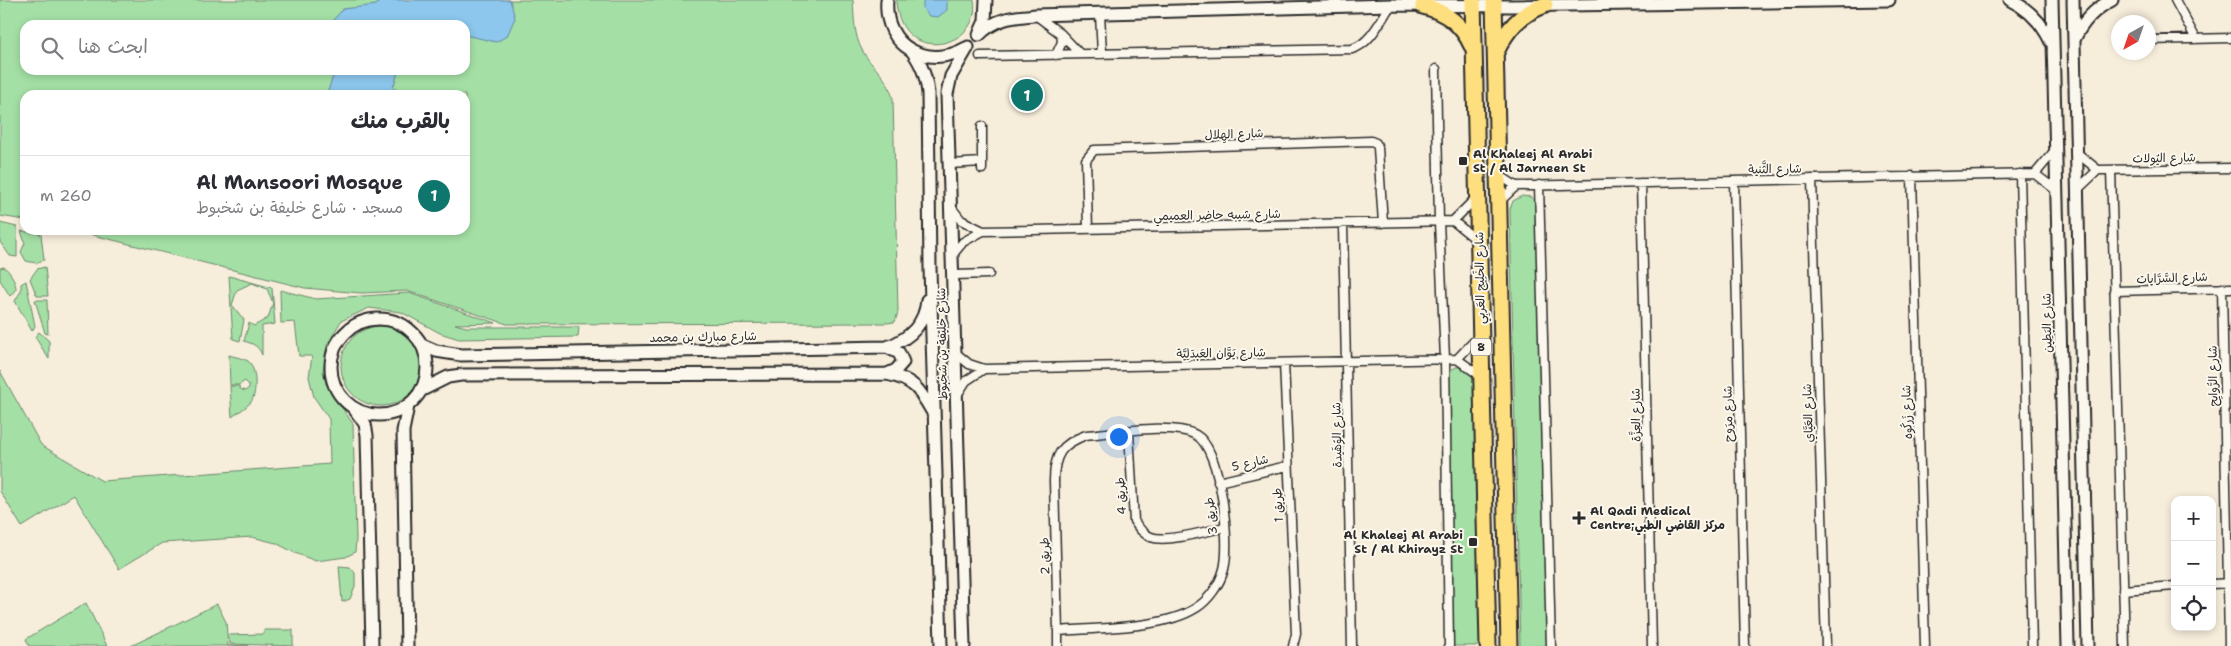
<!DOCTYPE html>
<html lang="ar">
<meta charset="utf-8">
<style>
:root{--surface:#fff;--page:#f2f2f3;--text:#2b2b33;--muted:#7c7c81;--line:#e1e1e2;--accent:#0f766e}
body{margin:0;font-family:"Shantell Sans","Playpen Sans Arabic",sans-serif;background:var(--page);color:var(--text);direction:rtl}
.controls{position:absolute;right:15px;bottom:15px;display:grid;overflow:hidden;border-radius:10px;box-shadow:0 2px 8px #0003}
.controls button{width:45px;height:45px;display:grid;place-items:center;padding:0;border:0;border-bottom:1px solid var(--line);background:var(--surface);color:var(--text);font:25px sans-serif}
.compass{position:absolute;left:2111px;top:15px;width:45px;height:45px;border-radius:50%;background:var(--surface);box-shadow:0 2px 8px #0003;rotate:220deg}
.you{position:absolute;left:1118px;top:436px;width:18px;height:18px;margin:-12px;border:4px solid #fff;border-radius:50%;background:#1a73e8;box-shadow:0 0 0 8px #1a73e833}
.badge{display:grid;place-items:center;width:32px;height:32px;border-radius:50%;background:var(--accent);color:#fff;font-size:16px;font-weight:700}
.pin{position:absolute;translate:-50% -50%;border:2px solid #fff;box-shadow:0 1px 5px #0006}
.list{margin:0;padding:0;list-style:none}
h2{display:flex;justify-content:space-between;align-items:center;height:65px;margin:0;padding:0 20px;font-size:21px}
h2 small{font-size:16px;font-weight:400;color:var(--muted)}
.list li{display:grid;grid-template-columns:32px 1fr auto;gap:15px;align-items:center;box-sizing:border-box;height:80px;padding:0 20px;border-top:1px solid var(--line)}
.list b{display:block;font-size:19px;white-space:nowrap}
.list p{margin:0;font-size:16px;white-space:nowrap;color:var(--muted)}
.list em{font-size:16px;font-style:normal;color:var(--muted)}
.icon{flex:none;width:28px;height:28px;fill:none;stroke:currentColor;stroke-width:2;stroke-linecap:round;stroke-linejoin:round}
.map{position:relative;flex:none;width:2231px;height:646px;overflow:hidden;direction:ltr}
.search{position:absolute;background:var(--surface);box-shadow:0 2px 8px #0003;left:20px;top:20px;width:450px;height:55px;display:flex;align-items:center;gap:12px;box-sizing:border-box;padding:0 18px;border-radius:15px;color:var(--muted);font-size:19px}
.panel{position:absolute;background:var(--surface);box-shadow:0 2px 8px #0003;left:20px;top:90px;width:450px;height:145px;border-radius:15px;direction:rtl}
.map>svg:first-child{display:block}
.green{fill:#a4e0a6;stroke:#688668;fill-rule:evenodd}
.water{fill:#8dc7ed;stroke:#66899f}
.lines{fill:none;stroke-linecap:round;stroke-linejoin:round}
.street-casing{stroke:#2b2b2b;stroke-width:11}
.secondary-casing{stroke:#2b2b2b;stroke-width:15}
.highway-casing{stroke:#2b2b2b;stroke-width:19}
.street{stroke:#fbf7ec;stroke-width:8}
.secondary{stroke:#fbf7ec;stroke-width:11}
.highway{stroke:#fedf80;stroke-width:15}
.poi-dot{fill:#2b2b2b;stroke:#fbf7ec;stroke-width:2}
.labels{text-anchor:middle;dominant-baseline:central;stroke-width:4;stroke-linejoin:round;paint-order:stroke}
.shield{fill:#fbf7ec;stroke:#696865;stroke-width:1}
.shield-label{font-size:11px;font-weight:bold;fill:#2b2b2b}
.street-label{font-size:12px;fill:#2b2b2b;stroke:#fbf7ec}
.poi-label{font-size:12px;font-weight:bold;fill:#2b2b2b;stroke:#fbf7ec;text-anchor:start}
</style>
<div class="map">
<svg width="2231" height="646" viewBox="0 0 2231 646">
<rect width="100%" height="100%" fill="#f7eddb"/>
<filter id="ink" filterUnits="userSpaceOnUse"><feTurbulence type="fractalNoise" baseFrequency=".02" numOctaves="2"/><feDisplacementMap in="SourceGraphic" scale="10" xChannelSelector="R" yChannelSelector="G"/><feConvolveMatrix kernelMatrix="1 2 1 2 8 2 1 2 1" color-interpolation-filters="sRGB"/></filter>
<g filter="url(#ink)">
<path class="green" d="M0,0h853c1,17 1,35 9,50 11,20 25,24 31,49l5,213 -3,10 -9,1 -379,1 -100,-33 -46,2 -56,-5 -232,-58h392v-135h-440v125l-25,-4zM25,25h440v45h-440z
M896,0h78c9,49 -75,67 -78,0z
M1522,196l9,1 7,8 12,441h-30l-10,-437 3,-8z
M0,223l17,4v30l-7,-1 -10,-14z
M21,231l20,3 3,26 -8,3 -10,-2 -5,-9 4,-9z
M4,267c6,4 12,15 12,22l-6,7 -10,-16v-12z
M45,267l3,29h-11l-7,-17 7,-10z
M229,276l43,12 3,36 -13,2v29c-4,-10 -9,-11 -18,-14l5,-18 5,3 14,-8 5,-15 -6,-14 -15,-6 -15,7 -5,15 12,15 -4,21 -7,-2z
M26,281l9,45 -3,5 -17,-30 6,-10v-7z
M280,290l36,9 93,-6 87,30 -41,1 11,3h113l-1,10 -119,2 -19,-6 -39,-21 -32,-4 -28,13 -14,24 -4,26 3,13 27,40 3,115 -1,13 -9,5 -30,4 -21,-8 -19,-10 -24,-6 -90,6 -43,26 -45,-74 -52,32 -22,-36v-120l41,74 61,36 228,-17 -1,-45 -15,-22 -5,-20 3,-21h-13l-4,-34 -14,1z
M35,300h12l1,34 -3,-1z
M341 366a40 40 0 1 1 80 0a40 40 0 1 1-80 0Z
M39,332l10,9v18l-14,-22z
M229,355c6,2 14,3 19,6 9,7 9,33 3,41 -5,6 -13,10 -19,15l-2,-31h9l1,3 5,2 4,-3v-3l-4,-4 -6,4h-9z
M1456,367h8l11,13 5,266h-28l-5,-269 4,-7z
M339,566l11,1 5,6v13l-5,13 -8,3z
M86,603l21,43h-78l-3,-7z
M217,604l9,18 2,24h21h-118z
M264,630h29v16l-63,-2 -1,-9 35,-1z"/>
<path class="water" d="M381,0h129l5,18 -8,18 -11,6 -31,-7v-10h-130l-1,-6 9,-10 33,-4z
M923,0h24v10l-9,7 -9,-1 -6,-7z
M335,70h64l-6,18 14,7h-84l5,-4z"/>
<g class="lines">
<defs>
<path id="street" d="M2175,0l21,39
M1100,14l2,40
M1037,16l24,18 19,20
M2148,40l83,-2
M1056,55l6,-13 -1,-8
M980,56l372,-7c19,-6 28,-28 39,-44
M1436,69l3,153 6,137 4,287
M2076,152l22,18 133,-2
M950,164l32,-2
M982,169v-43
M2111,170l14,476
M2020,174l12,472
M2035,174l21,-25
M1499,175l17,11 519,-12 22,17
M1912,176l13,470
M1812,179l14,467
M1734,181l11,465
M1641,183l11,463
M1539,185l12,461
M2078,189l20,-19
M1499,202l17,-16
M951,207l10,13 22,11 470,-10 25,20
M1453,221l23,-23
M1343,224l9,422
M1088,229l-2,-69 8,-10 277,-9 5,2 2,5 5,75
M954,253l9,-11 20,-11
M954,275l35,-1
M2222,288l6,295
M2114,291l117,-3
M957,354l12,10 15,5 473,-10 25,18
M1457,359l23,-24
M1284,363l12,271 -3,12
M957,395l9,-14 18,-12
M1129,432l5,89c5,7 9,13 17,16 15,6 57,-6 74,-10
M1218,482l69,-16
M2212,584l19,-1
M2228,589l1,57
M2123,590l52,-4
M1058,631c37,-3 106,-2 138,-23 13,-8 24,-24 28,-39 7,-27 -3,-120 -28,-134 -23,-13 -83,-2 -110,0 -25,9 -32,20 -32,46l4,150v15"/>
<path id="secondary" d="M887,0c-4,47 41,70 79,48
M2010,0c19,9 32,23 41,42
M2052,0l16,646
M2073,0l15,646
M980,32l5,-11 1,-21
M979,35c17,-17 33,-18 56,-20l356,-10 119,1 379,-6
M2074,40c8,-18 20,-31 38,-40
M912,51c10,14 14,25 16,42l2,175 11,378
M331 367a48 48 0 1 1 96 0a48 48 0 1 1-96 0Z
M422,345l14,6 25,4 426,-8c22,-8 38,-22 40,-47
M887,347l12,6 4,9 -7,8 -9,4
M422,390l26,-13 13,-2 426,-1c28,6 33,16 46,39
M355,410l10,14 2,11 5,211
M407,646l-4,-215 5,-25
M964,646l-17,-552 4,-18 17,-29"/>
<path id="highway" d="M1473,0l15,646
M1494,0l15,646
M1423,6c23,6 39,18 49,40
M1496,52c11,-23 24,-38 49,-47"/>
</defs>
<use href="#street" class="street-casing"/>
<use href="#secondary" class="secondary-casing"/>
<use href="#highway" class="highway-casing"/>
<use href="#street" class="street"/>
<use href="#secondary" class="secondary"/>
<use href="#highway" class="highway"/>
</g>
</g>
<g class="poi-dot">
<rect x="1458" y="156" width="10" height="10" rx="2.5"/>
<path d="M1576.5 510.5h5v5h5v5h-5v5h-5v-5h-5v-5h5z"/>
<rect x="1468" y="537" width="10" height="10" rx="2.5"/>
</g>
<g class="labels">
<rect class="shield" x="1471" y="338.5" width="20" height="17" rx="4"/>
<g class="shield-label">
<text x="1481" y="347">8</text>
</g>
<g class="street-label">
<text transform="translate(1234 134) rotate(-2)">شارع الهِلال</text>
<text transform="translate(2164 158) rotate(-1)">شارع اليُولات</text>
<text transform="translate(1775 169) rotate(-1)">شارع الثَّنية</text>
<text transform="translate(1217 215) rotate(-1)">شارع شيبه حاضر العميمي</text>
<text transform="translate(1480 278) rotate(-91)">شارع الخَلِيج العَربِي</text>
<text transform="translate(2172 278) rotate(-2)">شارع السَّرَّايات</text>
<text transform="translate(2047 323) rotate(-91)">شارع البَطِين</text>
<text transform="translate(703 337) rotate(-1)">شارع مبارك بن محمد</text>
<text transform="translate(942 344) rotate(-91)">شارع خليفة بن شخبوط</text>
<text transform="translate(1221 353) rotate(-1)">شارع يَوَّان العَبدَلِيَّة</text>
<text transform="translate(2213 376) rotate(-91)">شارع الرُّوايِح</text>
<text transform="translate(1907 412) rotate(-92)">شارع زَركُوه</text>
<text transform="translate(1808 413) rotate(-92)">شارع العَيَّاي</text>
<text transform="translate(1728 414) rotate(-91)">شارع مرَوح</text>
<text transform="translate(1636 415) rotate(-91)">شارع العِزَّة</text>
<text transform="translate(1337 435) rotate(-91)">شارع الوُهَيدة</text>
<text transform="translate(1250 463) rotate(-13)">شارع 5</text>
<text transform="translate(1121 496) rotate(-93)">طريق 4</text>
<text transform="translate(1278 505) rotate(-93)">طريق 1</text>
<text transform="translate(1211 516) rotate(-96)">طريق 3</text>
<text transform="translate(1045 556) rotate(-91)">طريق 2</text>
</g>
<g class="poi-label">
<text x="1473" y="154">Al Khaleej Al Arabi<tspan x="1473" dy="14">St / Al Jarneen St</tspan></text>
<text x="1590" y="511">Al Qadi Medical<tspan x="1590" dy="14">Centre;مركز القاضي الطبي</tspan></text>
<text x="1463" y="535" text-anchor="end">Al Khaleej Al Arabi<tspan x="1463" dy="14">St / Al Khirayz St</tspan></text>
</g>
</g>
</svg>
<div class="controls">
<button>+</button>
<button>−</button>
<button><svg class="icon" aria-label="locate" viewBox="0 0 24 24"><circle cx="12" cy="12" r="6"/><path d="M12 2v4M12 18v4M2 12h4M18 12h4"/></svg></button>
</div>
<svg class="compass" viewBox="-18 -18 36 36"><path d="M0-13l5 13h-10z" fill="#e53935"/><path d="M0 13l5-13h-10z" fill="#7c7c81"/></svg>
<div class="you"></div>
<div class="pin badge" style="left:1027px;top:95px">1</div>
<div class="search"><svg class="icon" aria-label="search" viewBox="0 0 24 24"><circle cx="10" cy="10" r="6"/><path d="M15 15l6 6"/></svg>ابحث هنا</div>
<section class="panel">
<h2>بالقرب منك<small></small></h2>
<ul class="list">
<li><span class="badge">1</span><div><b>Al Mansoori Mosque</b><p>مسجد · شارع خليفة بن شخبوط</p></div><em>260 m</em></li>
</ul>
</section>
</div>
